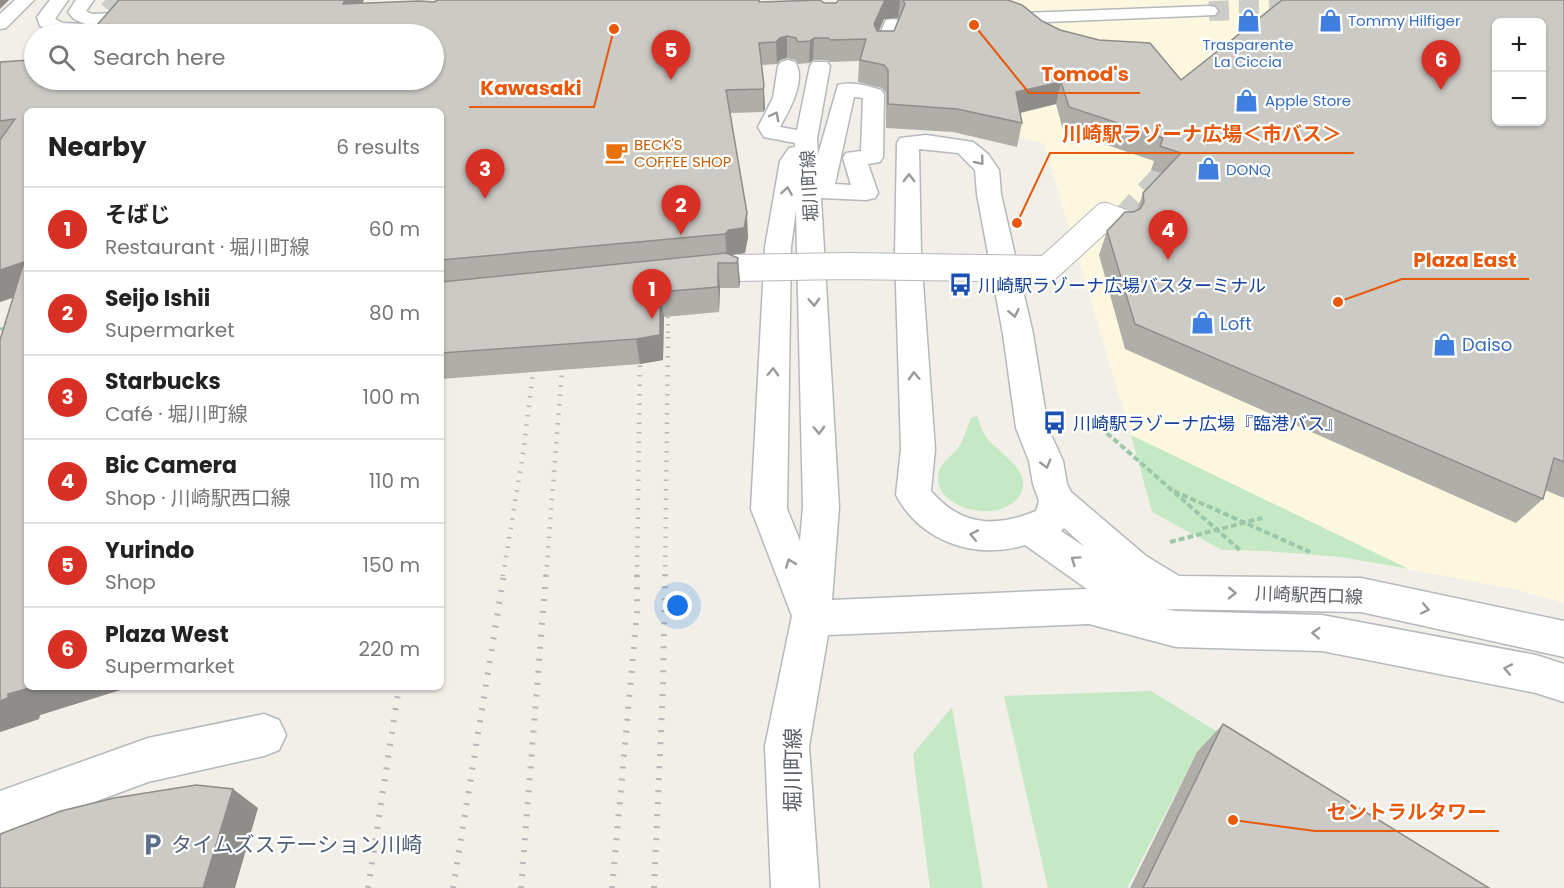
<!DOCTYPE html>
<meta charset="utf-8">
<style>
:root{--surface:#fff;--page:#f2f2f2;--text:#222;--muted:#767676;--line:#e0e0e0;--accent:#d93025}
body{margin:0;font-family:Poppins,"Noto Sans JP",sans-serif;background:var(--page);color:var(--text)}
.controls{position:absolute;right:18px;top:18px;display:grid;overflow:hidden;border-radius:9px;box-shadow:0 2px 4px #0004}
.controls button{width:54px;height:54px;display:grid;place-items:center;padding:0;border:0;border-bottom:2px solid var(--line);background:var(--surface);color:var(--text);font:30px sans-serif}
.you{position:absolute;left:678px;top:606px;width:21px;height:21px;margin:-15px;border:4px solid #fff;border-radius:50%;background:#1a73e8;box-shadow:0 0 0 9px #1a73e833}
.badge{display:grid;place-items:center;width:39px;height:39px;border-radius:50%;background:var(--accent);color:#fff;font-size:20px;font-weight:700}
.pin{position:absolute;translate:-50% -50px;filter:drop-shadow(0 2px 3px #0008)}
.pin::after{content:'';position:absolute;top:32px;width:21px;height:18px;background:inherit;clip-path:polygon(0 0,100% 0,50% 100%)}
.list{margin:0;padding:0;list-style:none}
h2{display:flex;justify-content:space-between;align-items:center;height:78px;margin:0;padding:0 24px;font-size:26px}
h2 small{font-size:20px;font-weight:400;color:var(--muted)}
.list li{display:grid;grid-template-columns:39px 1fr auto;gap:18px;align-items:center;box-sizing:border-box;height:84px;padding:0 24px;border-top:2px solid var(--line)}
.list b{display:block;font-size:22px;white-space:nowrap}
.list p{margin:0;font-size:20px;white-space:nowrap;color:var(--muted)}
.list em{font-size:20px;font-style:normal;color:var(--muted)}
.icon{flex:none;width:33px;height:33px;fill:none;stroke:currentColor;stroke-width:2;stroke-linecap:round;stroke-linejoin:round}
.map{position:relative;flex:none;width:1564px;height:888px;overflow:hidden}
.search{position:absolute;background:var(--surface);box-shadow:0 2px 4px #0004;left:24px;top:24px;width:420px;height:66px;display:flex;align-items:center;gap:15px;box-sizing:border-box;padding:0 21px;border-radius:33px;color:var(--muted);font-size:22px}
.panel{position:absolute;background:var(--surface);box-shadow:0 2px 4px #0004;left:24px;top:108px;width:420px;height:582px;border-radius:9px}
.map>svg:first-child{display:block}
.commercial{fill:#fef7e0;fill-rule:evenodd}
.green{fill:#c5e8c5}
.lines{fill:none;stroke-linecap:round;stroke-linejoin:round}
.minor-tunnel-far1{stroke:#ccccc8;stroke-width:20;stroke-dasharray:20 10;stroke-linecap:butt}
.minor-tunnel{stroke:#ccccc8;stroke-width:26;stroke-dasharray:26 13;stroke-linecap:butt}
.minor-casing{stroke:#b5b8bc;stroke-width:3}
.path-far1{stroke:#9cc7a9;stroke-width:3;stroke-dasharray:4.5 2;stroke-linecap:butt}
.path{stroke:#9cc7a9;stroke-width:4;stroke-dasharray:6 3;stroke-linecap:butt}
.minor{fill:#fff;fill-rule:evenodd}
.rail-far2{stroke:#b6b7b8;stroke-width:4;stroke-dasharray:1.5 6;stroke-linecap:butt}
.rail-far1{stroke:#b6b7b8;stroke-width:4.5;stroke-dasharray:1.5 8;stroke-linecap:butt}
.rail{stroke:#b6b7b8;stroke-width:6;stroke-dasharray:2 10;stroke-linecap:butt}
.minor-bridge-casing{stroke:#b5b8bc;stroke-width:28;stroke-linecap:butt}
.minor-bridge{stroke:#fff;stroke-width:26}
.wall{fill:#afaea9;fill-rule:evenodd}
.shaded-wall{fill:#8f8d8a}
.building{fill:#cccac5;stroke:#8f8d8a;stroke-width:1.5;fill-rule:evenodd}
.oneway{stroke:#979a9d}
.labels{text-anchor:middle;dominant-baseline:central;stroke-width:4.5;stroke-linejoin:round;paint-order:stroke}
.far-shop-label{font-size:15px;fill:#366cbe;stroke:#fff;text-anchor:start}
.far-food-label{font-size:15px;fill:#c56008;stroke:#fff;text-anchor:start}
.street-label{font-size:18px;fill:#5f6368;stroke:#fff}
.transit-label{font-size:18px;fill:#164399;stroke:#fff;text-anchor:start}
.shop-label{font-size:18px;fill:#366cbe;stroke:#fff;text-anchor:start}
.near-street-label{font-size:21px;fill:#5f6368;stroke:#fff}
.near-service-label{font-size:21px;fill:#4e5e75;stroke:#fff;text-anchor:start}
.leader{fill:none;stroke:#e8590c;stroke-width:2}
.callout-dot{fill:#e8590c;stroke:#fff;stroke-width:2}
.callout-label{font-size:20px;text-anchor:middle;font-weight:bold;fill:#e8590c;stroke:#fff;stroke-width:4.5;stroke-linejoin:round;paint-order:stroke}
</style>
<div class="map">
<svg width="1564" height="888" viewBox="0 0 1564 888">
<rect width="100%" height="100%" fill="#f1efe8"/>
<path class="commercial" d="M906,0h658v603l-50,-14 -173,-32 -77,-6 -42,-1 -70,-38 -21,-77 -87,-291 -157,-47zM1496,22h46v100h-46z"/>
<path class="green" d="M977,416c3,7 5,15 9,21 10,13 37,29 37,46 1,6 -3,13 -7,17 -26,26 -90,3 -76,-31 3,-8 13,-14 18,-21 6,-9 9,-20 13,-30z
M1131,435l278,134 -68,-12 -77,-6 -42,-1 -70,-38z
M1151,691l122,75 -76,-14 -70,136h-79l-44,-192z
M952,707l31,181h-53l-17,-134z"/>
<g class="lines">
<path class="minor-tunnel-far1" d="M1209,11l104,-3
M90,34l28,-34"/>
<path class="minor-tunnel" d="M1121,222l48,-52"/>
<defs>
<path id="minor" d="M15,0h19l-28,28 -6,1v-15z
M50,0h18l-13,19 8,4 22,1 -11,-5 -6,-7 8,-12h18l-8,11 6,3 23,-1 9,-13h18c-4,7 -7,14 -13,19 -23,21 -64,19 -89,7l-3,-9z
M1209,6l6,1 3,4 -3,4 -192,8 -6,-1 -3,-4 3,-4 6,-1z
M892,19l6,1 3,4 -10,27h-14l-3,-4 12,-27z
M788,60l7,2c12,17 -6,49 -15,65l17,3 13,-64 3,-4h14l3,4 -13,73 1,16 20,-70c13,-4 30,1 43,5l3,4 -1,63 -3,5 -12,2 10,29 -3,5 -9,2 -45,-2 18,309 -7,93 255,-11 -62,-44c-50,15 -104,-3 -129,-50l5,-46 -6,-195 2,-111 3,-5 26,-3 47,7 15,12 11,16 2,24 32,140 15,94 15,33 4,23 4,8 75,64 33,20 182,2 203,43v36l-203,-45 -196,-3 11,2 146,4 214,40 28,9v38l-28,-9 -214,-42 -146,-4 -87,-23 -261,11 -19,111 10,142h-48l-6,-142 27,-130 -41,-107 14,-262 15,-86 9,-13 6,-1v-4l-31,-6 -6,-10 15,-29 5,-32 3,-4zM854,97l9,1 -2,53 -15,2 -3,5 8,27 -16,-1zM919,149l39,4 17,17 2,24 26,140 13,94 13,33 4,23 6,17 -3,10c-41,17 -75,15 -105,-20l4,-42 -14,-195zM796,210l7,297 -3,34 -13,-32 4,-262zM1064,528l21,19 -24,-16z
M264,714l15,6 7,15 -7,15 -15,6 -116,26 -148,55v-46l148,-53z"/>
</defs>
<use href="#minor" class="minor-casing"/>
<path class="path-far1" d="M0,329l8,-1"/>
<path class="path" d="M1100,427l141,124
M1174,491l136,61
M1170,542l92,-24"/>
<use href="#minor" class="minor"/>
<path class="rail-far2" d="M668,333v-16"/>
<path class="rail-far1" d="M503,576l21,-129 9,-75
M546,576l16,-206
M637,576l3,-212
M665,576l3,-244"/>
<path class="rail" d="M368,888l31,-201
M453,888l51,-314
M521,888l25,-314
M612,888l25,-276v-38
M654,888l9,-201 2,-113"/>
<defs>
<path id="minor-bridge" d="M738,268l107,-2 202,3 58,-53 16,6"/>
</defs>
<use href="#minor-bridge" class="minor-bridge-casing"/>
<use href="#minor-bridge" class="minor-bridge"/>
</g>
<path class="wall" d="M839,0h169l34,21 18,9 121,50 383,-80v498l-19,-8 -2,9 -27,24 -391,-174 -26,-94 8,-24 30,-21 6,-17 19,-20 -11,-3 3,-9 -91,-31 -7,-26 -36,9 2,10 -5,24 -64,-15 -67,-4v-35l-4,-5 -24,-6 1,-21 -29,1 -3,-2h-14l-4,3 -11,1 -2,-4 -9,-2 -7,2 -3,4 -15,1 3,44 -2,3 -33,1 18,124 -3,16 -14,2 7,3 2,25 -1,5h-19l-1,24 -55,5 -1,43 -23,4 -199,15v-268l-414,576h103l-90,28 -1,4 -39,13v-392l13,-43 -13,5v-240l30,-2 67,-35 265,-22 397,-1 77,1zM898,18l1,1 -5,12h-15l5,-12z
M1223,724l266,164h-359l67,-136z"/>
<path class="shaded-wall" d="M0,0h9l-9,9z
M345,0h19l-13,25 -8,-21z
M885,0h15l-2,18 -14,1 -12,27 2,-22z
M787,36v22l-7,2 -3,4 -1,-22 4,-4z
M814,38l-1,22 -4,3 1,-22z
M1061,82l-5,22 -45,11 5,-23z
M764,86l1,23 -2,3v-23z
M747,213l1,24 -3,16 -14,2 -4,4 -2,-25z
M738,258l2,25 -1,5 -2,-25z
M24,262l3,31 -27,9v-32z
M718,263l2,25 -1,24 -1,-25z
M660,292l4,25 -1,43 -23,4 -4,-25z
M33,687h97l-90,28 -1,4 -39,13v-31l8,-7z
M233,789l25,19 -23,80h-32z"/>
<path class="building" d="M119,0h226l-2,4 76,-3 15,1 4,-2h321v2l61,-2 4,3h12l3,-3h46l-11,24 3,7h17l11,-27 -2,-4h105l14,5 20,16 18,9 39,10 51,3 31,37 101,-80h282v462l-10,-4 -11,41 -408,-175 -28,-93 18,-19h8l7,-3 4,-7 -1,-9 38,-40 -21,-7 3,-8 -94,-31 -8,-25 -45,10 6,31 -65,-14 -69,-5v-34l-4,-5 -24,-5 6,-21 -35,1 -3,-2h-14l-4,3 -12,1 -2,-4 -9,-2 -7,2 -4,4 -17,1 5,43 -1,3 -37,1 21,123 -3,15 -15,2 -4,4 -284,26v-149h-414v576h6l-25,7v4l-8,3v-361l24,-78 -24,8v-130l15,-21 -15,2v-59l30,-2 4,-5v25h400v-46h-380l6,-6 37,-3zM1497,22h45v100h-45z
M726,253l12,5 -1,5h-19v24l-58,5v43l-24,4 -195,14v-71z
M1223,724l266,164h-346z
M196,785l37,4 -30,99h-203v-54l61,-23 53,-13z"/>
<defs><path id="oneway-chevron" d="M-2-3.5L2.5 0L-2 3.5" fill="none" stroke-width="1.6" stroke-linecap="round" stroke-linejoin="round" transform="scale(1.5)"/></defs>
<g class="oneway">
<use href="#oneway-chevron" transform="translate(775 116) rotate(-62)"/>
<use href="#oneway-chevron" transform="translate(980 161) rotate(51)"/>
<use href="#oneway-chevron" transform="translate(909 178) rotate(-90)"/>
<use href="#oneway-chevron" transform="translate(787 191) rotate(-81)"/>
<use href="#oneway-chevron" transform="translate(814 302) rotate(87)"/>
<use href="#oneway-chevron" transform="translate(1014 313) rotate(78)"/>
<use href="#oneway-chevron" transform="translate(773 372) rotate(-88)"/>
<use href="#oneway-chevron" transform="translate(914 376) rotate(-93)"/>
<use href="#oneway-chevron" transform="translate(819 430) rotate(88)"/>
<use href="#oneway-chevron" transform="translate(1046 464) rotate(74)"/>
<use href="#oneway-chevron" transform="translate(974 535) rotate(-169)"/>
<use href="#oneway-chevron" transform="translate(1075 560) rotate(-145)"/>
<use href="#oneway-chevron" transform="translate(790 563) rotate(-111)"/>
<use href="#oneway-chevron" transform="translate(1232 593) rotate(1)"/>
<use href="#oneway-chevron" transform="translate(1425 609) rotate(12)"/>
<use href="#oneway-chevron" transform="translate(1316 633) rotate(-177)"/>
<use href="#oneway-chevron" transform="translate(1508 669) rotate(-169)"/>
</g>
<defs>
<symbol id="shop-bare" viewBox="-9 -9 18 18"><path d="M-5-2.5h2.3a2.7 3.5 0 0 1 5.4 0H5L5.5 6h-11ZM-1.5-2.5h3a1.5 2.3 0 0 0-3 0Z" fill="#3f7fe0" stroke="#fff" stroke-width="2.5" paint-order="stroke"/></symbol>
<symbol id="cafe-bare" viewBox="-9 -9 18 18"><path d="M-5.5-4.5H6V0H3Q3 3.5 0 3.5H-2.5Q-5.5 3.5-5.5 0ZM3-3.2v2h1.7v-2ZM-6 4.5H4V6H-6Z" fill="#e8710a" stroke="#fff" stroke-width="2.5" paint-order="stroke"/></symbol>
<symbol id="bus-bare" viewBox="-9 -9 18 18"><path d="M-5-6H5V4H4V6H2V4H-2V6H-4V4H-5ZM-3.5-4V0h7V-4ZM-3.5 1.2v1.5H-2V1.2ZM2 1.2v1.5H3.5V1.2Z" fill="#1a4fb4" stroke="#fff" stroke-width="2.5" paint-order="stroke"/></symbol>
<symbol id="parking-bare" viewBox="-9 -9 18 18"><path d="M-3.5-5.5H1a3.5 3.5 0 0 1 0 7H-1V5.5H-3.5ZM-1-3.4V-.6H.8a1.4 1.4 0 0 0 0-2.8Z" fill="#5c6f8a" stroke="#fff" stroke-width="2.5" paint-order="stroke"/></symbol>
</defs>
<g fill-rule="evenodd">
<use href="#shop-bare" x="1232" y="4" width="33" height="33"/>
<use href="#shop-bare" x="1314" y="4" width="33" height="33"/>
<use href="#shop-bare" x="1230" y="84" width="33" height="33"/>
<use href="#cafe-bare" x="600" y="136" width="33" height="33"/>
<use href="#shop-bare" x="1192" y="152" width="33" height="33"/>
<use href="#bus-bare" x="944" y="268" width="33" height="33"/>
<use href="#shop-bare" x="1186" y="306" width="33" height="33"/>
<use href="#shop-bare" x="1428" y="328" width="33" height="33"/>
<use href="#bus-bare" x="1038" y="406" width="33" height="33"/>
<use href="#parking-bare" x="136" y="828" width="33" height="33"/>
</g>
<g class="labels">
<g class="far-shop-label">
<text x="1348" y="20">Tommy Hilfiger</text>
<text x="1248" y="44" text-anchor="middle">Trasparente<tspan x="1248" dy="17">La Ciccia</tspan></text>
<text x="1265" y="100">Apple Store</text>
<text x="1226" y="169">DONQ</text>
</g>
<g class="far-food-label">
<text x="634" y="144">BECK'S<tspan x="634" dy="17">COFFEE SHOP</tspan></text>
</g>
<g class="street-label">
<text transform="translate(809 186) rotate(-93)">堀川町線</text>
<text transform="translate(1309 595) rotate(2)">川崎駅西口線</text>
</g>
<g class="transit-label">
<text x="978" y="285">川崎駅ラゾーナ広場バスターミナル</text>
<text x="1073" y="423">川崎駅ラゾーナ広場『臨港バス』</text>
</g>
<g class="shop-label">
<text x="1220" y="323">Loft</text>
<text x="1462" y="344">Daiso</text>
</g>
<g class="near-street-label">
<text transform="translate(792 770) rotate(-90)">堀川町線</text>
</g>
<g class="near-service-label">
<text x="171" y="844">タイムズステーション川崎</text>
</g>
</g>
<path class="leader" d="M974 25L1029 93H1140M614 29L594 107H469M1017 223L1050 153H1354M1338 302L1402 279H1529M1233 820L1315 831H1499"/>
<g class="callout-dot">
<circle cx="974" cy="25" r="6"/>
<circle cx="614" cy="29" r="6"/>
<circle cx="1017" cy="223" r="6"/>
<circle cx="1338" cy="302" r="6"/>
<circle cx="1233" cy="820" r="6"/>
</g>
<g class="callout-label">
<text x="1085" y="81">Tomod's</text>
<text x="531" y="95">Kawasaki</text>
<text x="1202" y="141">川崎駅ラゾーナ広場＜市バス＞</text>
<text x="1465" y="267">Plaza East</text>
<text x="1407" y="819">セントラルタワー</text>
</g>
</svg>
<div class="controls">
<button>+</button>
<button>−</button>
</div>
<div class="you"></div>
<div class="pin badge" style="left:652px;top:319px">1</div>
<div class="pin badge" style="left:681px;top:235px">2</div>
<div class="pin badge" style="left:485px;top:199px">3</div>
<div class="pin badge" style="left:1168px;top:260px">4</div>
<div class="pin badge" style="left:671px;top:80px">5</div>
<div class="pin badge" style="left:1441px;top:90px">6</div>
<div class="search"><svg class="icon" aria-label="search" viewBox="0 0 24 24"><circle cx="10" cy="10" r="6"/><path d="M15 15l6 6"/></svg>Search here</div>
<section class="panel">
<h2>Nearby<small>6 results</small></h2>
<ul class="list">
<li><span class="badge">1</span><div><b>そばじ</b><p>Restaurant · 堀川町線</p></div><em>60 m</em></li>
<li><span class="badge">2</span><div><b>Seijo Ishii</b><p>Supermarket</p></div><em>80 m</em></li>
<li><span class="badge">3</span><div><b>Starbucks</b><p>Café · 堀川町線</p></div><em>100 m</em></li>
<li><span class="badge">4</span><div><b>Bic Camera</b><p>Shop · 川崎駅西口線</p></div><em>110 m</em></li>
<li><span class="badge">5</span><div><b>Yurindo</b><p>Shop</p></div><em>150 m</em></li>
<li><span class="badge">6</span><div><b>Plaza West</b><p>Supermarket</p></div><em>220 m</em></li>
</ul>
</section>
</div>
